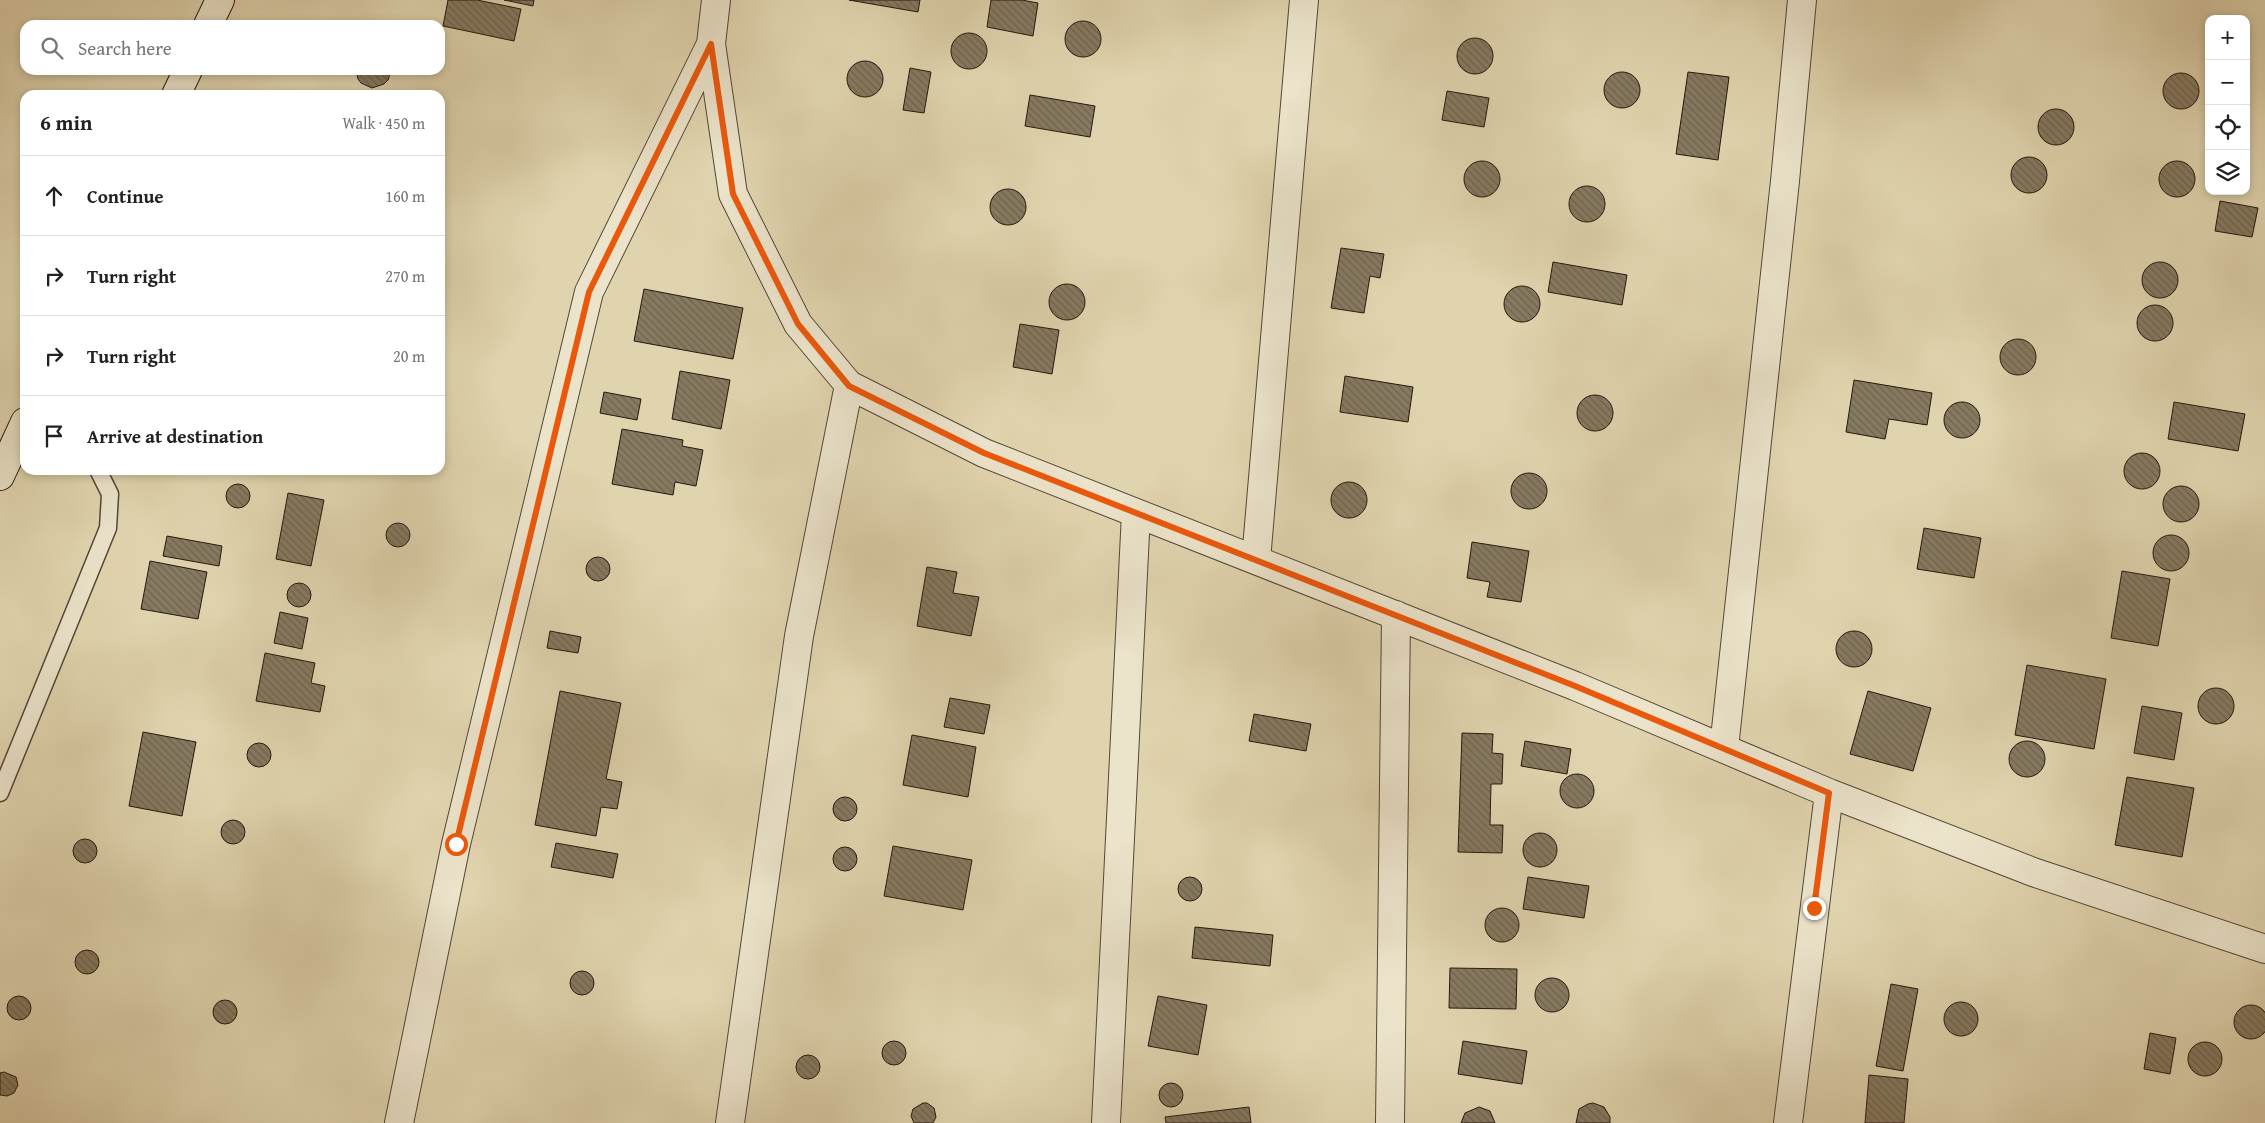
<!DOCTYPE html>
<meta charset="utf-8">
<style>
:root{--surface:#fff;--page:#f6f6f6;--text:#202124;--muted:#757577;--line:#e0e0e0}
body{margin:0;font-family:"Gentium Book Plus",serif;background:var(--page);color:var(--text)}
.controls{position:absolute;right:15px;top:15px;display:grid;overflow:hidden;border-radius:10px;box-shadow:0 2px 8px #0003}
.controls button{width:45px;height:45px;display:grid;place-items:center;padding:0;border:0;border-bottom:1px solid var(--line);background:var(--surface);color:var(--text);font:25px sans-serif}
.stop{position:absolute;width:15px;height:15px;margin:-11px;border:4px solid #ea580c;border-radius:50%;background:#fff}
.stop.end{background:#ea580c;border-color:#fff;box-shadow:0 1px 5px #0008}
.list{margin:0;padding:0;list-style:none}
h2{display:flex;justify-content:space-between;align-items:center;height:65px;margin:0;padding:0 20px;font-size:21px}
h2 small{font-size:16px;font-weight:400;color:var(--muted)}
.list li{display:grid;grid-template-columns:32px 1fr auto;gap:15px;align-items:center;box-sizing:border-box;height:80px;padding:0 20px;border-top:1px solid var(--line)}
.list b{display:block;font-size:19px;white-space:nowrap}
.list em{font-size:16px;font-style:normal;color:var(--muted)}
.icon{flex:none;width:28px;height:28px;fill:none;stroke:currentColor;stroke-width:2;stroke-linecap:round;stroke-linejoin:round}
.map{position:relative;flex:none;width:2265px;height:1123px;overflow:hidden}
.search{position:absolute;background:var(--surface);box-shadow:0 2px 8px #0003;left:20px;top:20px;width:425px;height:55px;display:flex;align-items:center;gap:12px;box-sizing:border-box;padding:0 18px;border-radius:15px;color:var(--muted);font-size:19px}
.panel{position:absolute;background:var(--surface);box-shadow:0 2px 8px #0003;left:20px;top:90px;width:425px;height:385px;border-radius:15px}
.map>svg:first-child{display:block}
.building{fill:url(#building-back-hatch);stroke:#25180e}
.lines{fill:none;stroke-linecap:round;stroke-linejoin:round}
.service-casing{stroke:#544736;stroke-width:19}
.minor-casing{stroke:#544736;stroke-width:30}
.secondary-casing{stroke:#25180e;stroke-width:30}
.service{stroke:#ebe3ca;stroke-width:16}
.minor{stroke:#ebe3ca;stroke-width:28}
.secondary{stroke:#ebe3ca;stroke-width:28}
.route{stroke:#ea580c;stroke-width:6}
</style>
<div class="map">
<svg width="2265" height="1123" viewBox="0 0 2265 1123">
<defs>
<pattern id="building-back-hatch" width="6" height="6" patternUnits="userSpaceOnUse" patternTransform="scale(1.25)"><rect width="6" height="6" fill="#867a61"/><path d="M-1 5l2 2M0 0l6 6M5-1l2 2" fill="none" stroke="#6d634e"/></pattern>
</defs>
<rect width="100%" height="100%" fill="#e0d4ae"/>
<filter id="stains"><feTurbulence type="fractalNoise" baseFrequency=".004" numOctaves="4"/><feColorMatrix values="0 0 0 0 .2 0 0 0 0 .09 0 0 0 0 .02 0 0 0 .5 -.17"/></filter>
<radialGradient id="worn" r=".72"><stop offset=".6" stop-color="#630" stop-opacity="0"/><stop offset="1" stop-color="#630" stop-opacity=".3"/></radialGradient>
<path class="building" d="M448,0h29l44,9 -7,32 -71,-15z
M504,0h30l-1,6z
M849,0h71l-2,12z
M991,0h31l16,3 -5,33 -46,-9z
M1065 39a18 18 0 1 1 36 0a18 18 0 1 1-36 0Z
M951 51a18 18 0 1 1 36 0a18 18 0 1 1-36 0Z
M1457 56a18 18 0 1 1 36 0a18 18 0 1 1-36 0Z
M847 79a18 18 0 1 1 36 0a18 18 0 1 1-36 0Z
M910,68l21,4 -7,41 -21,-3z
M356,70h35l-3,10 -4,4 -12,4 -11,-5 -3,-4z
M1688,72l41,5 -11,83 -42,-6z
M1604 90a18 18 0 1 1 36 0a18 18 0 1 1-36 0Z
M2163 91a18 18 0 1 1 36 0a18 18 0 1 1-36 0Z
M1447,91l42,7 -5,29 -42,-7z
M1030,95l65,11 -5,31 -65,-11z
M2038 127a18 18 0 1 1 36 0a18 18 0 1 1-36 0Z
M2011 175a18 18 0 1 1 36 0a18 18 0 1 1-36 0Z
M2159 179a18 18 0 1 1 36 0a18 18 0 1 1-36 0Z
M1464 179a18 18 0 1 1 36 0a18 18 0 1 1-36 0Z
M1569 204a18 18 0 1 1 36 0a18 18 0 1 1-36 0Z
M990 207a18 18 0 1 1 36 0a18 18 0 1 1-36 0Z
M2220,201l38,7 -6,29 -37,-6z
M1341,248l43,6 -4,24 -10,-2 -6,37 -33,-5z
M1553,262l74,13 -5,30 -74,-13z
M2142 280a18 18 0 1 1 36 0a18 18 0 1 1-36 0Z
M1049 302a18 18 0 1 1 36 0a18 18 0 1 1-36 0Z
M1504 304a18 18 0 1 1 36 0a18 18 0 1 1-36 0Z
M644,289l99,19 -10,51 -99,-18z
M2137 323a18 18 0 1 1 36 0a18 18 0 1 1-36 0Z
M1020,324l39,6 -7,44 -39,-7z
M2000 357a18 18 0 1 1 36 0a18 18 0 1 1-36 0Z
M680,371l50,9 -9,49 -49,-10z
M1345,376l68,11 -5,35 -68,-10z
M1854,380l78,13 -5,32 -38,-6 -4,20 -39,-7z
M604,392l37,7 -4,21 -37,-7z
M1577 413a18 18 0 1 1 36 0a18 18 0 1 1-36 0Z
M2174,402l71,12 -7,37 -70,-12z
M1944 420a18 18 0 1 1 36 0a18 18 0 1 1-36 0Z
M622,429l61,11 -1,6 21,4 -7,36 -21,-4 -2,13 -61,-11z
M2124 471a18 18 0 1 1 36 0a18 18 0 1 1-36 0Z
M1511 491a18 18 0 1 1 36 0a18 18 0 1 1-36 0Z
M1331 500a18 18 0 1 1 36 0a18 18 0 1 1-36 0Z
M226 496a12 12 0 1 1 24 0a12 12 0 1 1-24 0Z
M2163 504a18 18 0 1 1 36 0a18 18 0 1 1-36 0Z
M288,493l36,7 -13,66 -35,-7z
M386 535a12 12 0 1 1 24 0a12 12 0 1 1-24 0Z
M1924,528l57,10 -7,40 -57,-9z
M2153 553a18 18 0 1 1 36 0a18 18 0 1 1-36 0Z
M167,536l55,10 -3,20 -56,-10z
M1472,542l57,9 -8,51 -34,-5 3,-15 -23,-4z
M586 569a12 12 0 1 1 24 0a12 12 0 1 1-24 0Z
M150,561l57,11 -9,47 -57,-10z
M927,567l30,5 -4,21 26,4 -8,39 -54,-10z
M2122,571l48,8 -12,67 -47,-8z
M287 595a12 12 0 1 1 24 0a12 12 0 1 1-24 0Z
M280,612l28,6 -6,31 -28,-6z
M550,631l31,6 -3,16 -31,-5z
M1836 649a18 18 0 1 1 36 0a18 18 0 1 1-36 0Z
M265,653l50,10 -4,20 14,3 -5,26 -64,-11z
M2027,665l79,14 -12,70 -79,-14z
M2198 706a18 18 0 1 1 36 0a18 18 0 1 1-36 0Z
M560,691l61,12 -15,76 16,3 -5,27 -16,-2 -5,29 -61,-11z
M1868,691l63,17 -18,63 -63,-17z
M950,698l40,7 -6,29 -40,-7z
M2142,706l40,7 -8,47 -40,-7z
M1254,714l57,10 -5,27 -57,-10z
M143,732l53,10 -14,74 -53,-10z
M1462,733l31,1 -1,19 11,1 -1,30h-11l-1,41h13l-1,28 -44,-1z
M912,735l64,12 -8,50 -65,-12z
M1525,741l46,8 -4,25 -46,-8z
M2009 759a18 18 0 1 1 36 0a18 18 0 1 1-36 0Z
M247 755a12 12 0 1 1 24 0a12 12 0 1 1-24 0Z
M1560 791a17 17 0 1 1 34 0a17 17 0 1 1-34 0Z
M2127,777l67,11 -12,69 -67,-12z
M833 809a12 12 0 1 1 24 0a12 12 0 1 1-24 0Z
M221 832a12 12 0 1 1 24 0a12 12 0 1 1-24 0Z
M1523 850a17 17 0 1 1 34 0a17 17 0 1 1-34 0Z
M73 851a12 12 0 1 1 24 0a12 12 0 1 1-24 0Z
M556,843l62,11 -5,24 -62,-11z
M893,846l79,14 -9,50 -79,-14z
M833 859a12 12 0 1 1 24 0a12 12 0 1 1-24 0Z
M1178 889a12 12 0 1 1 24 0a12 12 0 1 1-24 0Z
M1528,877l61,9 -5,32 -61,-9z
M1485 925a17 17 0 1 1 34 0a17 17 0 1 1-34 0Z
M1195,927l78,8 -3,31 -78,-8z
M75 962a12 12 0 1 1 24 0a12 12 0 1 1-24 0Z
M1450,968l67,1 -1,40 -67,-1z
M570 983a12 12 0 1 1 24 0a12 12 0 1 1-24 0Z
M1535 995a17 17 0 1 1 34 0a17 17 0 1 1-34 0Z
M1891,984l27,5 -15,82 -27,-5z
M7 1008a12 12 0 1 1 24 0a12 12 0 1 1-24 0Z
M1158,996l49,9 -9,50 -50,-9z
M213 1012a12 12 0 1 1 24 0a12 12 0 1 1-24 0Z
M1944 1019a17 17 0 1 1 34 0a17 17 0 1 1-34 0Z
M2234 1022a17 17 0 1 1 34 0a17 17 0 1 1-34 0Z
M2150,1033l26,5 -6,36 -26,-5z
M882 1053a12 12 0 1 1 24 0a12 12 0 1 1-24 0Z
M1463,1041l64,10 -5,33 -64,-10z
M2188 1059a17 17 0 1 1 34 0a17 17 0 1 1-34 0Z
M796 1067a12 12 0 1 1 24 0a12 12 0 1 1-24 0Z
M4,1072l12,5 2,8 -4,8 -7,3 -7,-1v-22z
M1869,1075l39,4 -4,44h-39z
M1159 1095a12 12 0 1 1 24 0a12 12 0 1 1-24 0Z
M923,1103h4l7,5 2,9 -3,6h-19l-3,-7 2,-7z
M1593,1103l11,4 6,10v6h-34l3,-14 9,-5z
M1249,1107l2,16h-85l-1,-6z
M1479,1107l11,4 5,12h-34l4,-10z"/>
<g class="lines">
<defs>
<path id="service" d="M0,793l108,-265 2,-34 -12,-24"/>
<path id="minor" d="M711,44l22,150 65,130 51,61 135,68 591,233 254,107 204,79 232,77
M1256,560l48,-560
M1724,748l61,-567 17,-181
M399,1123l57,-279 133,-552 122,-248 5,-44
M730,1123l69,-487 50,-251
M1106,1123l30,-610
M1390,1123l6,-508
M1788,1123l41,-330"/>
<path id="secondary" d="M208,25l12,-25
M176,95l12,-25
M0,476l25,-54"/>
</defs>
<use href="#service" class="service-casing"/>
<use href="#minor" class="minor-casing"/>
<use href="#secondary" class="secondary-casing"/>
<use href="#service" class="service"/>
<use href="#minor" class="minor"/>
<use href="#secondary" class="secondary"/>
</g>
<g class="lines">
<path class="route" d="M456,844l133,-552 122,-248 22,150 65,130 51,62 135,67 591,233 254,107 -15,115"/>
</g>
<rect width="100%" height="100%" filter="url(#stains)"/>
<rect width="100%" height="100%" fill="url(#worn)"/>
</svg>
<div class="controls">
<button>+</button>
<button>−</button>
<button><svg class="icon" aria-label="locate" viewBox="0 0 24 24"><circle cx="12" cy="12" r="6"/><path d="M12 2v4M12 18v4M2 12h4M18 12h4"/></svg></button>
<button><svg class="icon" aria-label="layers" viewBox="0 0 24 24"><path d="M12 4l9 5-9 5-9-5zM3 14l9 5 9-5"/></svg></button>
</div>
<div class="stop" style="left:456px;top:844px"></div>
<div class="stop end" style="left:1814px;top:908px"></div>
<div class="search"><svg class="icon" aria-label="search" viewBox="0 0 24 24"><circle cx="10" cy="10" r="6"/><path d="M15 15l6 6"/></svg>Search here</div>
<section class="panel">
<h2>6 min<small>Walk · 450 m</small></h2>
<ul class="list">
<li><svg class="icon" aria-label="ahead" viewBox="0 0 24 24"><path d="M12 20V5M6 11l6-6 6 6"/></svg><div><b>Continue</b></div><em>160 m</em></li>
<li><svg class="icon" aria-label="right" viewBox="0 0 24 24"><path d="M7 20v-9h11M14 6l5 5-5 5"/></svg><div><b>Turn right</b></div><em>270 m</em></li>
<li><svg class="icon" aria-label="right" viewBox="0 0 24 24"><path d="M7 20v-9h11M14 6l5 5-5 5"/></svg><div><b>Turn right</b></div><em>20 m</em></li>
<li><svg class="icon" aria-label="arrive" viewBox="0 0 24 24"><path d="M6 21V4h12l-3 4 3 4H6"/></svg><div><b>Arrive at destination</b></div></li>
</ul>
</section>
</div>
